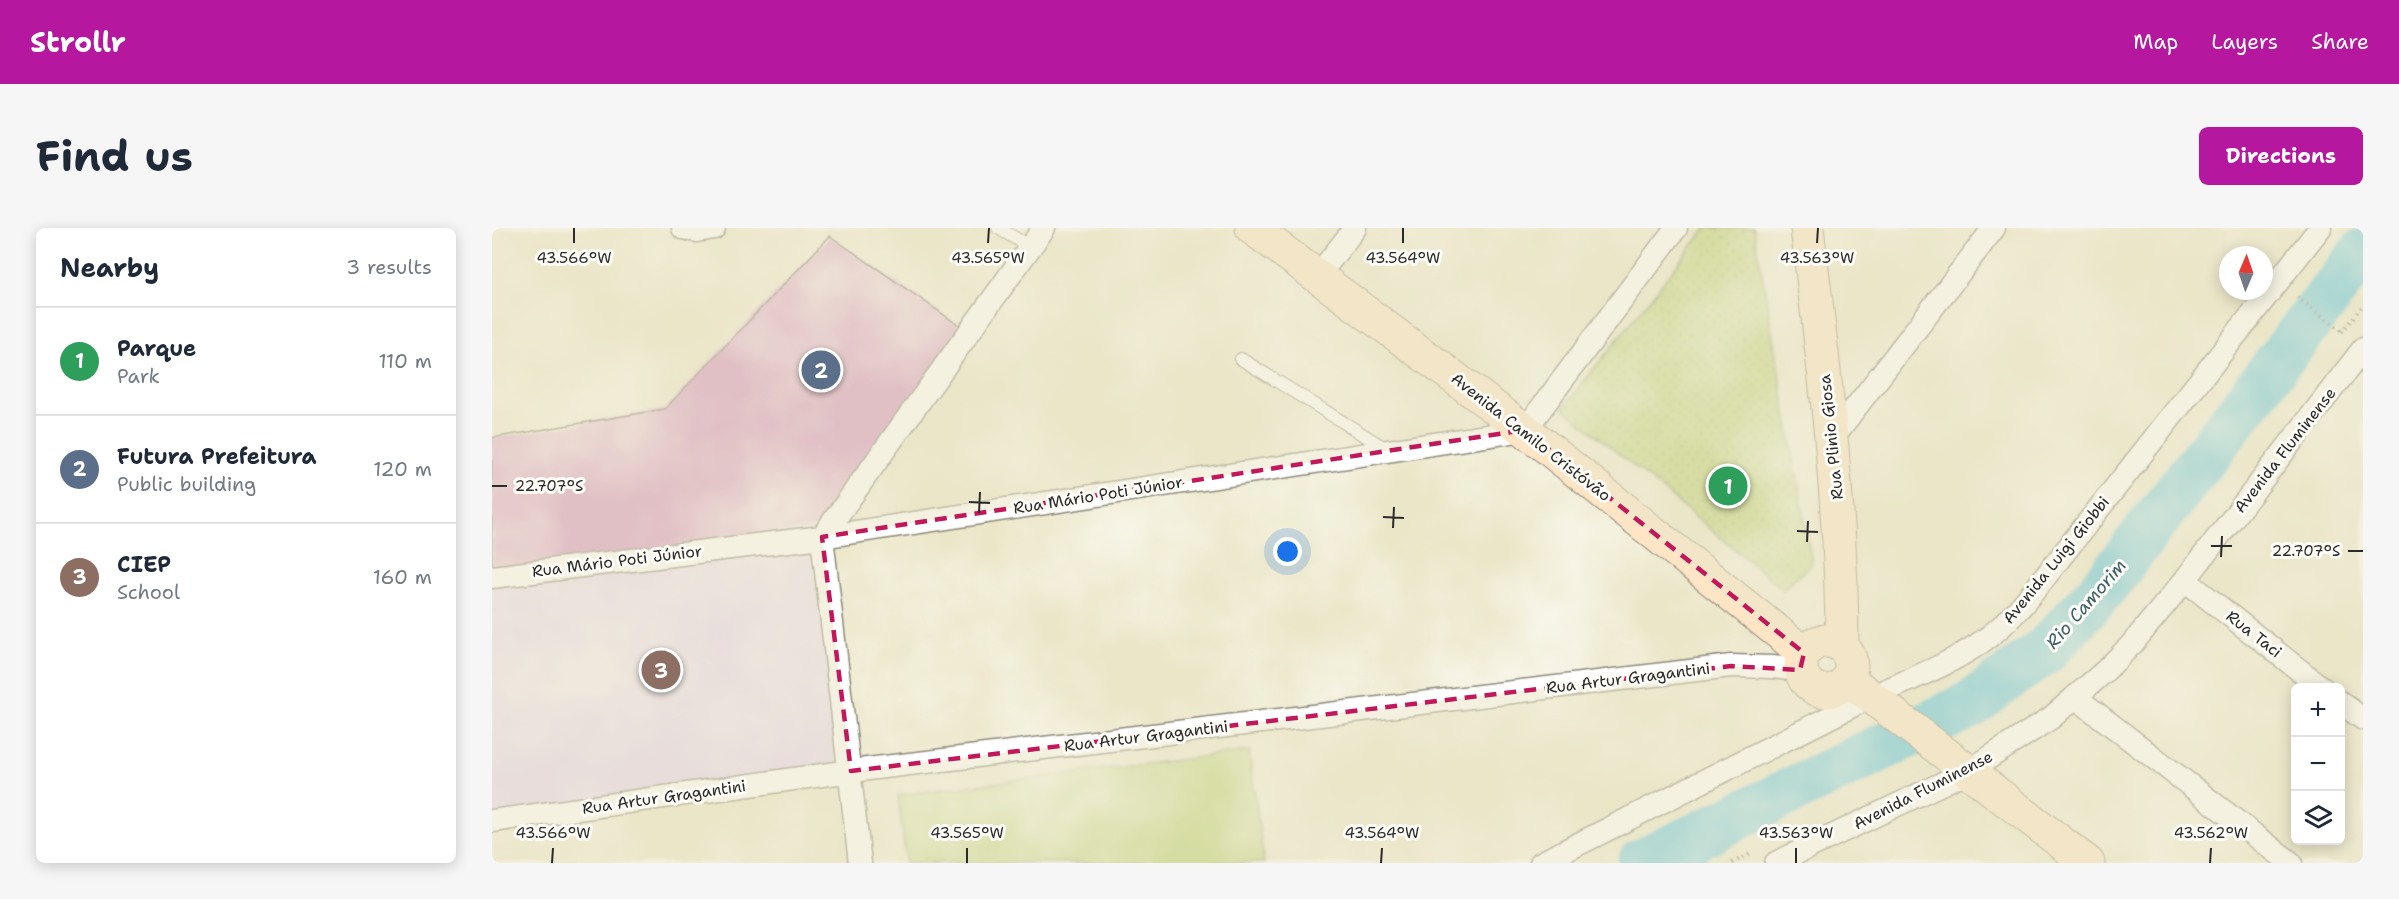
<!DOCTYPE html>
<meta charset="utf-8">
<style>
:root{--surface:#fff;--page:#f6f6f7;--text:#1f2937;--muted:#747a83;--line:#e0e1e3;--accent:#b5179e}
body{margin:0;font-family:"Shantell Sans",sans-serif;background:var(--page);color:var(--text)}
.controls{position:absolute;right:18px;bottom:18px;display:grid;overflow:hidden;border-radius:9px;box-shadow:0 3px 15px #0003}
.controls button{width:54px;height:54px;display:grid;place-items:center;padding:0;border:0;border-bottom:2px solid var(--line);background:var(--surface);color:var(--text);font:30px sans-serif}
.compass{position:absolute;left:1727px;top:18px;width:54px;height:54px;border-radius:50%;background:var(--surface);box-shadow:0 3px 15px #0003;rotate:2deg}
.you{position:absolute;left:796px;top:324px;width:21px;height:21px;margin:-15px;border:4px solid #fff;border-radius:50%;background:#1a73e8;box-shadow:0 0 0 9px #1a73e833}
.badge{display:grid;place-items:center;width:39px;height:39px;border-radius:50%;background:var(--accent);color:#fff;font-size:20px;font-weight:700}
.pin{position:absolute;translate:-50% -50%;border:3px solid #fff;box-shadow:0 2px 6px #0006}
.list{margin:0;padding:0;list-style:none}
h2{display:flex;justify-content:space-between;align-items:center;height:78px;margin:0;padding:0 24px;font-size:26px}
h2 small{font-size:20px;font-weight:400;color:var(--muted)}
.list li{display:grid;grid-template-columns:39px 1fr auto;gap:18px;align-items:center;box-sizing:border-box;height:108px;padding:0 24px;border-top:2px solid var(--line)}
.list b{display:block;font-size:22px;white-space:nowrap}
.list p{margin:0;font-size:20px;white-space:nowrap;color:var(--muted)}
.list em{font-size:20px;font-style:normal;color:var(--muted)}
.icon{flex:none;width:33px;height:33px;fill:none;stroke:currentColor;stroke-width:2;stroke-linecap:round;stroke-linejoin:round}
.map{position:relative;flex:none;width:1871px;height:635px;overflow:hidden;border-radius:9px}
header{display:flex;align-items:center;gap:36px;box-sizing:border-box;height:84px;padding:0 30px;background:var(--accent);color:#fff}
header strong{font-size:28px}
nav{display:flex;gap:33px;margin-inline-start:auto;font-size:21px}
.intro{display:flex;align-items:center;justify-content:space-between;box-sizing:border-box;height:144px;padding:0 36px}
h1{margin:0;font-size:42px}
.button{padding:15px 27px;border-radius:9px;background:var(--accent);color:#fff;font-size:21px;font-weight:700}
main{display:flex;gap:36px;padding:0 36px}
aside{flex:1;background:var(--surface);border-radius:9px;box-shadow:0 3px 15px #0003}
.map>svg:first-child{display:block}
.built{fill:#e4d3f2}
.park{fill:url(#park-dots);stroke:#747e50;stroke-width:1.5}
.pitch{fill:#bdd276;stroke:#747e50;stroke-width:1.5}
.lines{fill:none;stroke-linecap:round;stroke-linejoin:round}
.river{stroke:#5fc4dd;stroke-width:48}
.building{fill:#d492c1}
.lane-casing{stroke:#8b887a;stroke-width:14}
.street-casing{stroke:#8b887a;stroke-width:25}
.secondary-casing{stroke:#8b887a;stroke-width:35}
.path{stroke:#8b887a;stroke-width:4;stroke-dasharray:1.5 4.5;stroke-linecap:butt}
.lane{stroke:#fff;stroke-width:12}
.street{stroke:#fff;stroke-width:22}
.secondary{stroke:#fde5c5;stroke-width:33}
.marked{fill:none;stroke:#c2185b;stroke-width:4.5;stroke-dasharray:12 8;stroke-linejoin:round}
.ticks{fill:none;stroke:#2b2b2b;stroke-width:2}
.labels{text-anchor:middle;dominant-baseline:central;stroke-width:6;stroke-linejoin:round;paint-order:stroke}
.street-label{font-size:16px;fill:#2b2b2b;stroke:#fdfcf7}
.water-label{font-size:18px;font-style:italic;fill:#3d6169;stroke:#fdfcf7}
.ticks-label{font-size:15px;text-anchor:middle;fill:#2b2b2b;stroke:#fdfcf7;stroke-width:6;stroke-linejoin:round;paint-order:stroke}
</style>
<header>
<strong>Strollr</strong>
<nav><a>Map</a><a>Layers</a><a>Share</a></nav>
</header>
<div class="intro"><h1>Find us</h1><a class="button">Directions</a></div>
<main>
<aside>
<h2>Nearby<small>3 results</small></h2>
<ul class="list">
<li><span class="badge" style="background:#2e9e5b">1</span><div><b>Parque</b><p>Park</p></div><em>110 m</em></li>
<li><span class="badge" style="background:#5c6f8a">2</span><div><b>Futura Prefeitura</b><p>Public building</p></div><em>120 m</em></li>
<li><span class="badge" style="background:#8d6e63">3</span><div><b>CIEP</b><p>School</p></div><em>160 m</em></li>
</ul>
</aside>
<div class="map">
<svg width="1871" height="635" viewBox="0 0 1871 635">
<defs>
<pattern id="park-dots" width="8" height="8" patternUnits="userSpaceOnUse" patternTransform="scale(1.5)"><rect width="8" height="8" fill="#bdd276"/><path d="M2 2h.1M6 6h.1" fill="none" stroke="#a3b466" stroke-width="1.8" stroke-linecap="round"/></pattern>
</defs>
<rect width="100%" height="100%" fill="#fdfcf7"/>
<filter id="ink" filterUnits="userSpaceOnUse"><feTurbulence type="fractalNoise" baseFrequency=".0167" numOctaves="2"/><feDisplacementMap in="SourceGraphic" scale="12" xChannelSelector="R" yChannelSelector="G"/><feConvolveMatrix kernelMatrix="1 2 1 2 8 2 1 2 1" color-interpolation-filters="sRGB"/></filter>
<filter id="wash" filterUnits="userSpaceOnUse"><feTurbulence type="fractalNoise" baseFrequency=".008" numOctaves="4" result="noise"/><feDisplacementMap in="SourceGraphic" scale="24" xChannelSelector="R" yChannelSelector="G"/><feGaussianBlur stdDeviation="1.35" result="paint"/><feColorMatrix in="noise" values="0 0 0 0 0 0 0 0 0 0 0 0 0 0 0 0 0 1.4 0 .05"/><feComposite in="paint" operator="in"/></filter>
<g filter="url(#wash)">
<rect width="100%" height="100%" fill="#ebe6c8"/>
<path class="built" d="M331,299l12,242 -343,50v-247z"/>
<path class="park" d="M1214,0h48l58,336 -29,25 -220,-181z"/>
<path class="pitch" d="M757,523l15,112h-358l-8,-68z"/>
<g class="lines">
<path class="river" d="M1149,635l329,-158 76,-55 57,-62 260,-336"/>
</g>
<g id="blocks">
<path class="building" d="M338,8l137,95 -144,196 -331,45v-134l173,-29z"/>
</g>
</g>
<g filter="url(#ink)">
<use href="#blocks" fill-opacity="0" stroke="#8b887a" stroke-width="1.5"/>
<g class="lines">
<defs>
<path id="lane" d="M506,0l32,19
M749,131l147,91"/>
<path id="street" d="M191,0l14,3 17,-3
M825,49l38,-49
M1341,209l161,-209
M0,349l330,-40 703,-107 151,-202
M1693,352l137,108
M1583,469l216,166
M1848,474l23,17
M0,593l359,-50 880,-105 41,1 28,3
M368,635l-38,-326 222,-309
M1049,635c104,-52 208,-105 313,-158 42,-21 87,-35 126,-62 29,-19 51,-48 72,-75l268,-340
M1284,635l194,-93 81,-52 53,-46 28,-28 53,-64 178,-231"/>
<path id="secondary" d="M760,0l273,202 279,223
M1315,0c17,139 35,278 35,418
M1309 438a25 25 0 1 1 50 0a25 25 0 1 1-50 0Z
M1356,451l240,184"/>
</defs>
<use href="#lane" class="lane-casing"/>
<use href="#street" class="street-casing"/>
<use href="#secondary" class="secondary-casing"/>
<path class="path" d="M1805,69l47,35
M1850,104l21,-27
M1240,635l21,-10"/>
<use href="#lane" class="lane"/>
<use href="#street" class="street"/>
<use href="#secondary" class="secondary"/>
</g>
</g>
<path d="M0 0H1871V635H0ZM1033,202l279,223 -4,17 -69,-4 -880,105 -29,-234z" fill="#ebe6c8" fill-opacity=".55" fill-rule="evenodd"/>
<path class="marked" d="M1033,202l279,223 -4,17 -69,-4 -880,105 -29,-234z"/>
<path class="ticks" d="M82,15v-15M496,15l1,-15M911,15v-15M1325,15l1,-15M0,258h15M477,274l21,1M487,285l1,-21M891,289l21,1M901,300l1,-21M1305,303l21,1M1315,314l1,-21M1719,318h21M1856,323h15M1729,329l1,-21M60,635l1,-15M475,635v-15M889,635l1,-15M1304,635v-15M1718,635l1,-15"/>
<g class="labels">
<g class="street-label">
<text transform="translate(1039 209) rotate(38)">Avenida Camilo Cristóvão</text>
<text transform="translate(1339 209) rotate(-96)">Rua Plinio Giosa</text>
<text transform="translate(1793 222) rotate(-52)">Avenida Fluminense</text>
<text transform="translate(606 267) rotate(-9)">Rua Mário Poti Júnior</text>
<text transform="translate(1564 332) rotate(-51)">Avenida Luigi Giobbi</text>
<text transform="translate(125 333) rotate(-7)">Rua Mário Poti Júnior</text>
<text transform="translate(1762 406) rotate(38)">Rua Taci</text>
<text transform="translate(1136 450) rotate(-7)">Rua Artur Gragantini</text>
<text transform="translate(654 508) rotate(-7)">Rua Artur Gragantini</text>
<text transform="translate(1431 562) rotate(-27)">Avenida Fluminense</text>
<text transform="translate(172 569) rotate(-8)">Rua Artur Gragantini</text>
</g>
<g class="water-label">
<text transform="translate(1594 376) rotate(-49)">Rio Camorim</text>
</g>
</g>
<g class="ticks-label">
<text x="82" y="35">43.566°W</text>
<text x="496" y="35">43.565°W</text>
<text x="911" y="35">43.564°W</text>
<text x="1325" y="35">43.563°W</text>
<text x="57" y="263">22.707°S</text>
<text x="1814" y="328">22.707°S</text>
<text x="61" y="610">43.566°W</text>
<text x="475" y="610">43.565°W</text>
<text x="890" y="610">43.564°W</text>
<text x="1304" y="610">43.563°W</text>
<text x="1719" y="610">43.562°W</text>
</g>
</svg>
<div class="controls">
<button>+</button>
<button>−</button>
<button><svg class="icon" aria-label="layers" viewBox="0 0 24 24"><path d="M12 4l9 5-9 5-9-5zM3 14l9 5 9-5"/></svg></button>
</div>
<svg class="compass" viewBox="-18 -18 36 36"><path d="M0-13l5 13h-10z" fill="#e53935"/><path d="M0 13l5-13h-10z" fill="#747a83"/></svg>
<div class="you"></div>
<div class="pin badge" style="left:1236px;top:258px;background:#2e9e5b">1</div>
<div class="pin badge" style="left:329px;top:142px;background:#5c6f8a">2</div>
<div class="pin badge" style="left:169px;top:442px;background:#8d6e63">3</div>
</div>
</main>
